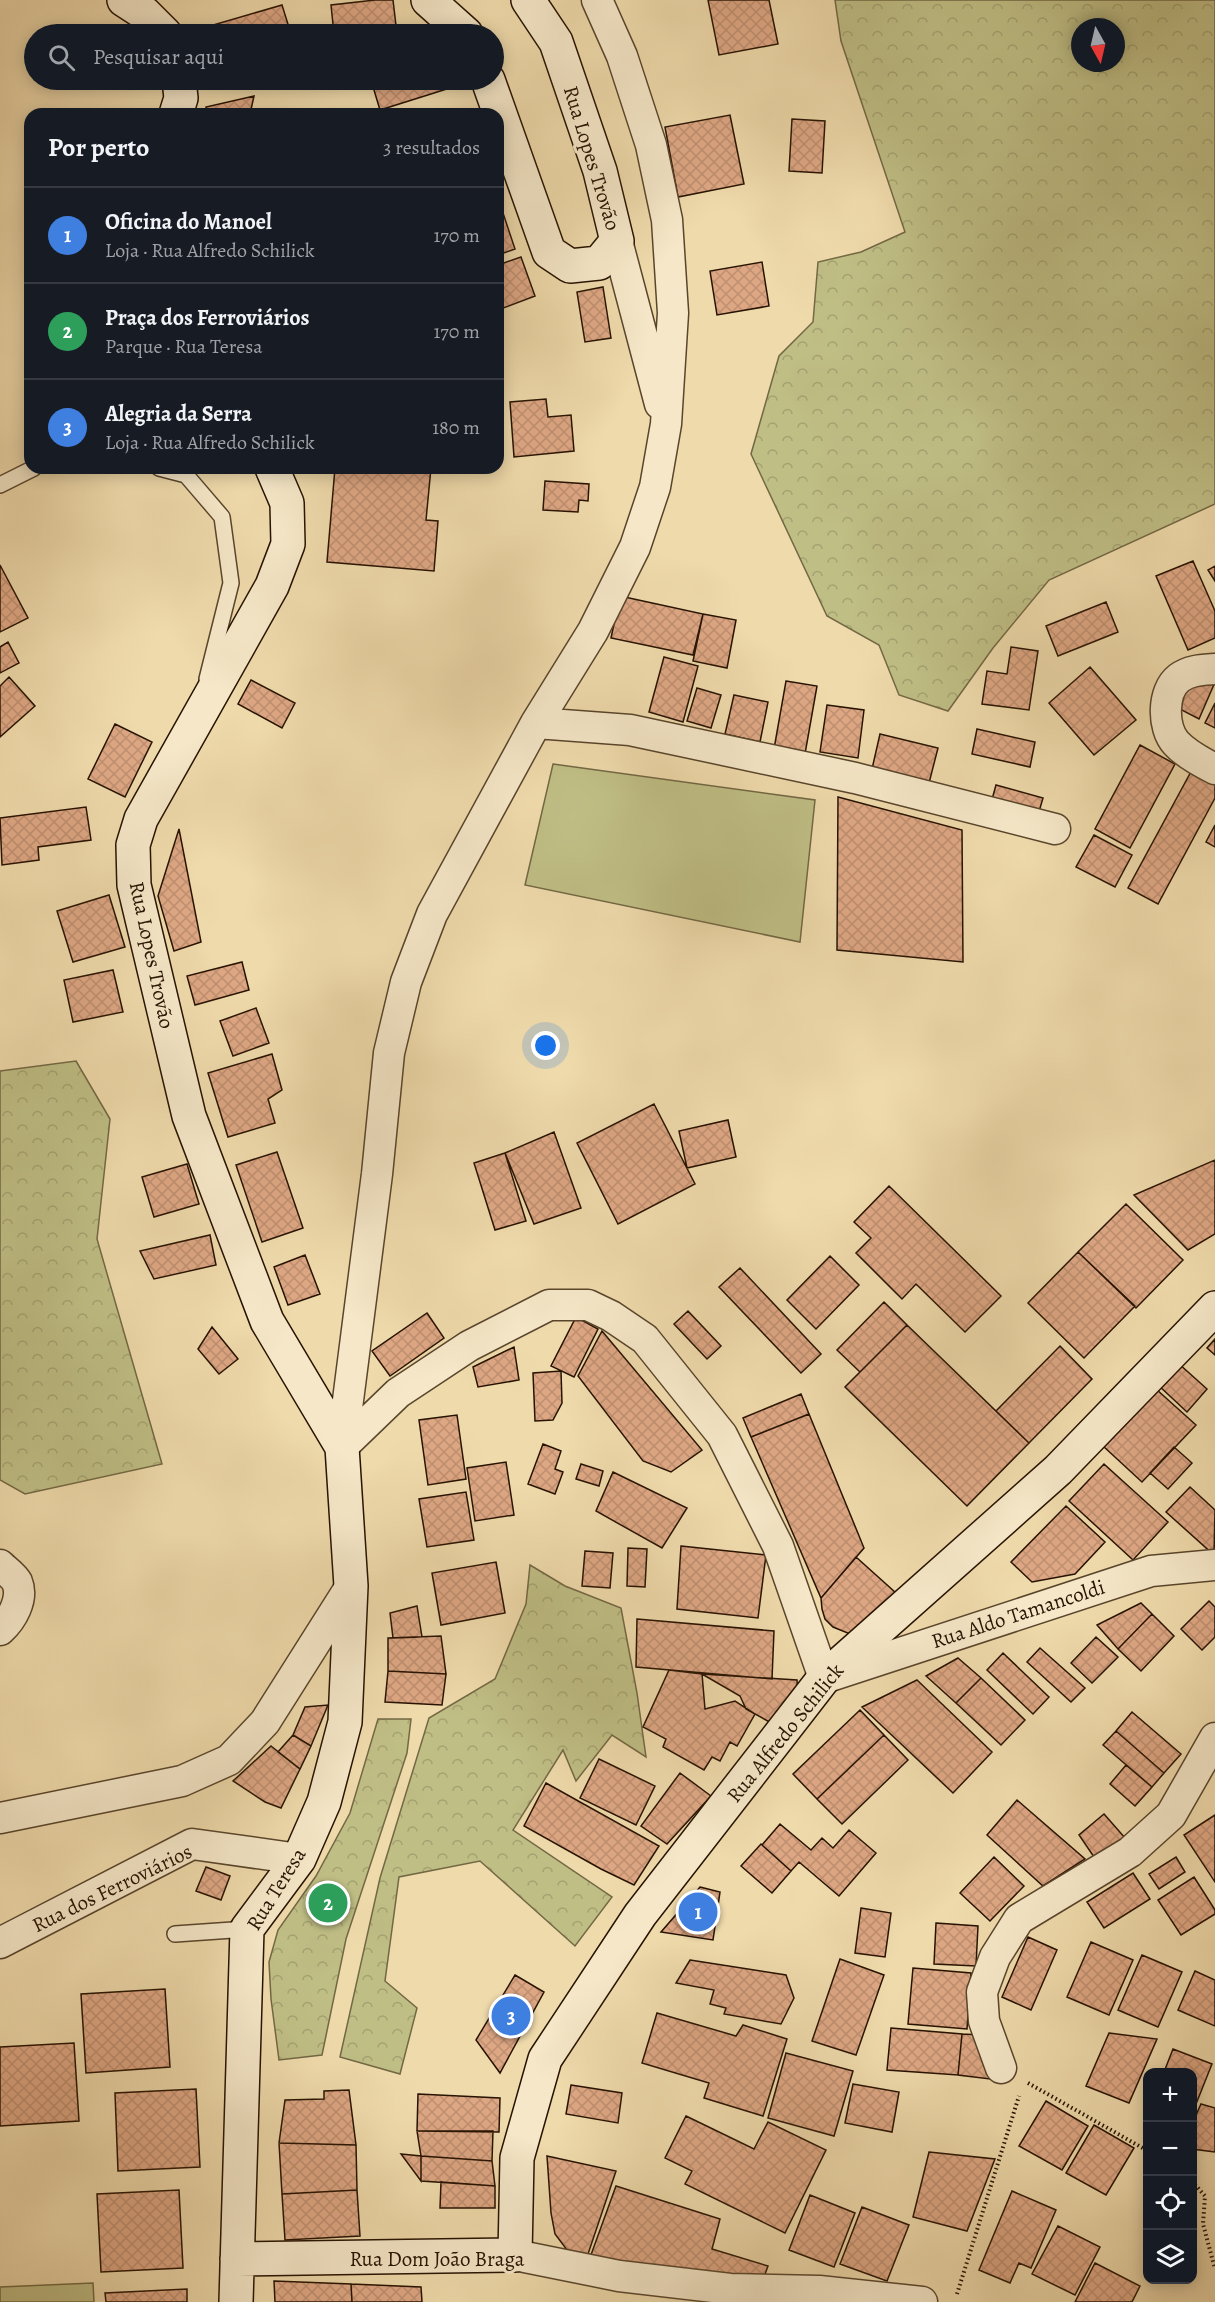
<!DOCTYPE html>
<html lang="pt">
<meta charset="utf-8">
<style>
:root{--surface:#171b24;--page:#242831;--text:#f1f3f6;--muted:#9ea1a6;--line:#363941;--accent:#c59692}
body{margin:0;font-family:Alegreya,serif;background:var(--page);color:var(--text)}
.controls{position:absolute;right:18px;bottom:18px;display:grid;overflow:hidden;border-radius:12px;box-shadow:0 3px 15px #0003}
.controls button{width:54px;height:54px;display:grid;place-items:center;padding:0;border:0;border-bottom:2px solid var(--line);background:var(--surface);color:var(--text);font:30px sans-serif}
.compass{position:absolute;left:1071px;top:18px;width:54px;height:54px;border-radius:50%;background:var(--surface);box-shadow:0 3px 15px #0003;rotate:172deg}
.you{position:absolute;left:546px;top:1046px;width:21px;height:21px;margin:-15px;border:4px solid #fff;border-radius:50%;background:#1a73e8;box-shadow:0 0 0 9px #1a73e833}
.badge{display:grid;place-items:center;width:39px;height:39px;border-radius:50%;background:var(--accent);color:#fff;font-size:20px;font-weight:700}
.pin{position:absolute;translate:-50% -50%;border:3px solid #fff;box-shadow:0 2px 6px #0006}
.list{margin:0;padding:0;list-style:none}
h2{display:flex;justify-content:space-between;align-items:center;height:78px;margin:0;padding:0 24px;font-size:26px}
h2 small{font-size:20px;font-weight:400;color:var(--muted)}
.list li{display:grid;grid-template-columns:39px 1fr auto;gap:18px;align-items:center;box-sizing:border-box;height:96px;padding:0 24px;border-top:2px solid var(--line)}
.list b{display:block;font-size:22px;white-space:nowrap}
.list p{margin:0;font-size:20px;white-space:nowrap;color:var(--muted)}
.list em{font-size:20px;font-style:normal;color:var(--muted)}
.icon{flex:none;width:33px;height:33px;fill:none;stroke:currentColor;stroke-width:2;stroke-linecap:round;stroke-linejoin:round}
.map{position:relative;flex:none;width:1215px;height:2302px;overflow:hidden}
.search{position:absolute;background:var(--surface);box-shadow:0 3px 15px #0003;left:24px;top:24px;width:480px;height:66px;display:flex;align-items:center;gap:15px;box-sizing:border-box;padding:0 21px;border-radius:33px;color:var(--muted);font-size:22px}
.panel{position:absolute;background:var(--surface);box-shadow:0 3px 15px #0003;left:24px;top:108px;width:480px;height:366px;border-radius:18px}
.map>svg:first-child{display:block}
.forest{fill:url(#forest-crowns);stroke:#736844;stroke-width:1.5;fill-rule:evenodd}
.garden{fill:#bfbe85;stroke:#736844;stroke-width:1.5}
.building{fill:url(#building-cross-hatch);stroke:#271302;stroke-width:1.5}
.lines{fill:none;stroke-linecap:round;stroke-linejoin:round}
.lane-casing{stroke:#59452c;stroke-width:18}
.street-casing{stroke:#59452c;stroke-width:33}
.secondary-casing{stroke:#271302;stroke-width:36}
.path{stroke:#271302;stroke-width:4;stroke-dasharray:1.5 3;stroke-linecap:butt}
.lane{stroke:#f5e7c8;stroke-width:15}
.street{stroke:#f5e7c8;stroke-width:30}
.secondary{stroke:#f5e7c8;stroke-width:33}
.labels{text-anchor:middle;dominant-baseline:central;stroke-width:6;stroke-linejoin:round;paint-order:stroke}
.street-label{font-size:21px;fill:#271302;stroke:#f5e7c8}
</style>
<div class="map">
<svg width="1215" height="2302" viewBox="0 0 1215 2302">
<defs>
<pattern id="forest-crowns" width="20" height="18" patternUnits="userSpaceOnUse" patternTransform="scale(1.5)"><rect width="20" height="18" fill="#bfbe85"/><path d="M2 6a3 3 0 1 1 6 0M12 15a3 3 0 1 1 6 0" fill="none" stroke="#a4a271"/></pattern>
<pattern id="building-cross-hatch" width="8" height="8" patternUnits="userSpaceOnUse" patternTransform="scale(1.5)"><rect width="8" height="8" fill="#dea784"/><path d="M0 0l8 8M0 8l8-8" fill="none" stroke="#be8f70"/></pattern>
</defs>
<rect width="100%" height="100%" fill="#efdaab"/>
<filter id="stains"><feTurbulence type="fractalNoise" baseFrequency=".00333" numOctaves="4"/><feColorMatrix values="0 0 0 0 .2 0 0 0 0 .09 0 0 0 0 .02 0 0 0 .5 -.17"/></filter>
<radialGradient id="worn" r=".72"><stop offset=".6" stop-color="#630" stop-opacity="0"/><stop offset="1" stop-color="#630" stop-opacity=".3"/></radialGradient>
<path class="forest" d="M835,0h380v504l-166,76 -56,68 -45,63 -49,-16 -20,-50 -52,-29 -76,-162 28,-98 34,-34 5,-60 43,-10 44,-20 -64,-191zM1080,27h36v36h-36z
M76,1061l34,58 -13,120 65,225 -137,30 -25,-14v-409z
M530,1565l35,21 56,22 16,85 9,64 -34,-22 -36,46 -13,-31 -50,80 99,67 -37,49 -95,-85 -81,16 -14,104 32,27 -17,66 -60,-17 40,-179 49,-160 66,-39 31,-75z
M378,1719h33l-4,34 -61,186 -24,116 -43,5 -8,-61 -2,-37 9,-32 38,-54 34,-63z"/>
<path class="garden" d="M553,764l262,36 -15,142 -275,-57z
M93,2283l1,19h-94v-15z"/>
<path class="building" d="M375,0h18l4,34h-63l-3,-29z
M708,0h61l9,44 -59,11z
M282,5l9,29h-86l-2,-6z
M371,80h77l2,8 -70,22z
M254,96l-4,18h-43l-1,-7z
M730,115l14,69 -66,13 -13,-70z
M792,119l33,2 -3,52 -33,-2z
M503,213l12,36 -17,6v-40z
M521,257l14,39 -37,14v-45z
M762,262l7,44 -52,9 -7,-44z
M603,287l8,51 -26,4 -8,-50z
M546,399l2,18 23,-2 3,36 -60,6 -4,-55z
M335,468h96l-5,52 12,1 -4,50 -107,-9z
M545,481l44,3 -1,17 -9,-1 -1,12 -35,-2z
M1193,561l22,50v27l-27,12 -32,-74z
M0,565l28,53 -28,14z
M1215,566v15l-7,-11z
M620,596l83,18 -10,41 -82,-17z
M1106,602l12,30 -60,24 -12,-30z
M703,614l33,6 -9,48 -34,-7z
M8,642l11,21 -19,10v-26z
M1011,647l27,4 -9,59 -47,-6 5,-33 20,3z
M664,657l34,9 -15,56 -34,-10z
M1090,667l46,53 -42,35 -45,-52z
M9,677l26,29 -35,31v-51z
M251,680l44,23 -13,25 -44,-24z
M786,681l31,5 -12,68 -31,-5z
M1182,681l33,1 -16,37 -27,-14z
M697,688l24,7 -10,33 -24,-7z
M734,695l34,7 -8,40 -35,-8z
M1215,703v25l-10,-5z
M827,705l37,5 -6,48 -38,-6z
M115,724l37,18 -27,55 -37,-18z
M977,729l58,13 -5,25 -58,-13z
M880,734l58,14 -9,35 -57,-14z
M1140,745l35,19 -45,84 -35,-19z
M1193,768l22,11v19l-57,106 -30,-16z
M996,785l47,13 -5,17 -47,-12z
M838,797l124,33 1,132 -126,-12z
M86,807l5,33 -53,7 1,13 -37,5 -2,-47z
M1215,825v22l-9,-5z
M179,829l22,113 -27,9 -16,-55z
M1094,835l38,20 -17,32 -39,-20z
M109,895l16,52 -52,15 -16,-51z
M242,962l7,28 -54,15 -8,-29z
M113,970l10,42 -50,10 -9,-42z
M256,1008l13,35 -36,13 -13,-35z
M272,1054l10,36 -14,9 7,24 -47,14 -20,-64z
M654,1104l41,80 -77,40 -41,-81z
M728,1120l8,37 -49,11 -8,-37z
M554,1132l27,76 -47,16 -29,-71z
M277,1152l26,76 -41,14 -26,-77z
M505,1153l21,68 -31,9 -21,-67z
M1215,1160v74l-27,16 -54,-55z
M187,1164l12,40 -45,13 -12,-40z
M889,1186l112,110 -36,36 -49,-48 -14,15 -46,-46 15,-15 -17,-16z
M1126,1204l57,56 -47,48 -58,-56z
M210,1235l6,30 -62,14 -14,-28z
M1078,1252l57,54 -51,52 -56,-55z
M305,1255l15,39 -32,11 -14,-38z
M830,1256l29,29 -43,44 -29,-29z
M740,1268l81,86 -20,19 -82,-86z
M884,1302l23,23 -47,47 -23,-22z
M688,1311l33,35 -14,13 -33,-35z
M427,1313l17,25 -54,38 -18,-25z
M576,1317l22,12 -24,48 -23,-11z
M907,1325l122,118 -62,63 -122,-119z
M212,1327l26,32 -19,15 -21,-25z
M602,1331l100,119 -31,22 -28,-11 -65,-85z
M1215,1339v16l-8,-7z
M1060,1346l32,33 -63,64 -33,-32z
M514,1347l5,33 -41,7 -5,-20z
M1178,1363l29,26 -20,23 -30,-28z
M561,1371l1,32 -9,17 -18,1 -2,-48z
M1156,1389l40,36 -54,57 -39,-36z
M801,1394l8,20 -58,23 -8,-19z
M809,1414l55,134 -43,50 -70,-161z
M457,1415l9,64 -38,6 -9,-65z
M543,1444l18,7 -6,18 8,3 -8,22 -27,-10z
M1174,1447l18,16 -24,26 -18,-16z
M506,1462l8,53 -39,6 -8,-53z
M581,1464l22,7 -4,15 -23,-7z
M1104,1464l64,58 -35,38 -64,-59z
M613,1472l74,36 -25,40 -66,-37z
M1190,1487l25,23 -1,45 -48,-43z
M466,1492l8,48 -47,7 -8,-48z
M1066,1506l39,36 -30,32 -43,8 -21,-20z
M681,1546l85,9 -8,63 -81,-9z
M628,1548l19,1 -2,38 -18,-1z
M585,1551l28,2 -3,35 -28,-2z
M856,1557l40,36 -46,41 -17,-7 -8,-8 -3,-10 -1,-11z
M496,1562l9,51 -64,12 -9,-52z
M1209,1601l6,6v30l-13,13 -21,-21z
M1141,1603l11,11 -34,35 -21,-24z
M417,1606l5,31 -29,1 -3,-25z
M1152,1614l22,22 -33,35 -23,-22z
M637,1619l137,12 -2,48 -136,-12z
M441,1636l5,38 -58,-3v-33z
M1096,1637l22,20 -26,26 -21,-20z
M1040,1648l45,40 -14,14 -44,-40z
M1003,1653l46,44 -16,17 -46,-44z
M958,1658l23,20 -25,25 -30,-27z
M669,1670l33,4 3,35 30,-8 20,13 -18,32 -7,-4 -10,19 -8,-4 -8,13 -41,-23 3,-8 -23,-12z
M388,1671l58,3 -4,31 -57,-3z
M702,1674l95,6 1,16 -23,29 -29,-16 -6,-13z
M981,1678l44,42 -24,25 -45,-42z
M917,1680l75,72 -39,41 -91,-86z
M328,1705l-17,41 -18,-11 12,-28z
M860,1710l24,25 -67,64 -24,-25z
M1132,1712l49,42 -17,19 -48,-42z
M1116,1731l48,42 -12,14 -49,-42z
M293,1735l18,11 -11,23 -22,-17z
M884,1735l24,25 -66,64 -25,-25z
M271,1746l29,23 -19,39 -16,-6 -32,-21z
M599,1759l56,27 -19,39 -56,-27z
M1126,1765l26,22 -17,19 -25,-22z
M680,1773l31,23 -44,48 -26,-18z
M546,1783l113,63 -25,39 -33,-16 -77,-43z
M1017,1800l68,59 -42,27 -56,-51z
M1104,1814l22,25 -32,18 -15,-22z
M1215,1815v67l-31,-47z
M780,1824l31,26 11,-12 11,10 16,-18 27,23 -37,43 -40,-34 -8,9 -29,-26z
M761,1844l30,27 -19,22 -31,-27z
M994,1857l30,29 -34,35 -30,-28z
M1176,1857l9,15 -26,17 -10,-15z
M206,1867l24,9 -9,24 -25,-9z
M1133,1873l17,26 -46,29 -17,-26z
M1194,1877l21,33v4l-34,21 -23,-35z
M700,1887l20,5 -7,48 -52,-8z
M861,1908l30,5 -6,44 -30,-4z
M936,1923l42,3 -2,40 -42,-2z
M1028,1937l29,13 -26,60 -29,-13z
M1091,1942l42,18 -24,55 -42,-18z
M1142,1955l40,17 -24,55 -40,-17z
M840,1959l44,16 -28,80 -44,-14z
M690,1960l96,15 8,23 -13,26 -57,-10 2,-6 -16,-4 4,-14 -38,-7z
M913,1968l58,5 -4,56 -59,-5z
M1195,1971l20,9v46l-37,-16z
M515,1975l29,17 -44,81 -24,-33z
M165,1989l5,78 -84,6 -5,-79z
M657,2013l79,23 7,-11 44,14 -24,77 -59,-18 5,-15 -67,-20z
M891,2028l71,6 -4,41 -71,-5z
M1109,2033l48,6 -28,64 -43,-17z
M962,2034l19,1 9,44 -32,-4z
M74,2043l5,78 -79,5v-79z
M1173,2049l39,15 -20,50v-42h-28z
M786,2053l67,18 -19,65 -66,-18z
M853,2084l46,8 -7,40 -47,-9z
M571,2085l51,8 -4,30 -52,-9z
M196,2089l4,78 -82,4 -3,-78z
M349,2090l7,55 -77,-2 6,-43 39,-1v-8z
M418,2094l82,4 -1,34 -82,-1z
M1046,2101l42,25 -26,44 -43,-24z
M1201,2104l14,4v44l-23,-3v-25z
M686,2116l68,33 14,-27 58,28 -41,83 -100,-49 7,-13 -27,-13z
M1094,2125l40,23 -28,47 -40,-22z
M417,2131h76l-1,30 -71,-5z
M279,2143l77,2 1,45 -75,4z
M929,2152l66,7 -28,72 -54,-14z
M401,2154l20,2v25z
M421,2156l71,5 3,25 -74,-5z
M547,2156l69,15 -30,89 -19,-10 -12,-16 -4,-21z
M441,2182l54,4v22h-55z
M616,2186l104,33 -8,30 56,17 -5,14 -175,-17z
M179,2190l4,78 -82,4 -4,-78z
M357,2190l3,46 -75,4 -3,-46z
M1012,2191l44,19 -25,58 -12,-5 -9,20 -31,-13z
M810,2195l45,18 -21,54 -45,-17z
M862,2207l47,18 -22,56 -47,-17z
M1058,2226l42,21 -25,48 -43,-21z
M1095,2263l45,23 -8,16h-57z
M274,2281l77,3 1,18h-77z
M351,2284l70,3 1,15h-70z
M187,2289v13h-81l-1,-9z"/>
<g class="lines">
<defs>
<path id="lane" d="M159,468l27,7 36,42 9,66 -24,96
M0,485l34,-17
M175,1934l72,-5"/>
<path id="street" d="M617,241l43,163
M1215,669c-13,1 -25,1 -36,9 -17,13 -17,50 -3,65 10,11 25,19 39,26
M536,723l94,7 225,48 200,51
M342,1447l35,-273 12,-121 17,-71 26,-68 104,-191 57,-92 42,-84 20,-60 11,-63 7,-111 -6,-93 -16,-75 -29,-89 -25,-56
M342,1447l56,-54 71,-47 80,-41h39l23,11 34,23 77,96 56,111 46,132 327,-107 64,-6
M0,1565c5,5 14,11 17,17 7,17 -5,37 -17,48
M0,1818l182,-37 47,-21 36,-38 86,-136
M0,1943l192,-99 107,15
M1001,2068l-17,-47 -2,-29 13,-35 24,-38 111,-67 41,-37 44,-77
M515,2255l104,21 111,13 89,2 103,11"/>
<path id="secondary" d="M124,0l20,13 21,21
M428,0l38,34
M488,80l61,172 21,14 29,-3 18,-22 -17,-70 -44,-129 -28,-42
M176,114l5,-16 -2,-18
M237,2259l278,-4 2,-97 28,-99 95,-144 184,-237 234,-208 157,-162
M236,2302l11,-373 52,-70 25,-57 21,-80 6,-136 -9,-139 -75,-126 -78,-205 -55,-231 -1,-40 8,-26 131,-233 16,-42 -1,-41 -15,-35"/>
</defs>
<use href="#lane" class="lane-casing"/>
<use href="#street" class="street-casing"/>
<use href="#secondary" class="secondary-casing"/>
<path class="path" d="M1028,2083l120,68
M1192,2181l13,15 -2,28 12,45
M957,2294l62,-198"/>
<use href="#lane" class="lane"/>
<use href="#street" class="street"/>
<use href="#secondary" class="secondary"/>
</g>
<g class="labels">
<g class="street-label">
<text transform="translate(592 158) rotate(73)">Rua Lopes Trovão</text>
<text transform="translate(152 955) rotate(78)">Rua Lopes Trovão</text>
<text transform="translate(1018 1614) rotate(-18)">Rua Aldo Tamancoldi</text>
<text transform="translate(785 1733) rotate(-51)">Rua Alfredo Schilick</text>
<text transform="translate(112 1888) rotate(-26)">Rua dos Ferroviários</text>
<text transform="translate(276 1889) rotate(-58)">Rua Teresa</text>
<text x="437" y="2259">Rua Dom João Braga</text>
</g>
</g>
<rect width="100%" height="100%" filter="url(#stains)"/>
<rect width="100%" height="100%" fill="url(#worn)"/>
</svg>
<div class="controls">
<button>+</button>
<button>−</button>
<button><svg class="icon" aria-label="locate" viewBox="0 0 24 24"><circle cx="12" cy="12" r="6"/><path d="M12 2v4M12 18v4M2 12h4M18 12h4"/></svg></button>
<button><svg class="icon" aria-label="layers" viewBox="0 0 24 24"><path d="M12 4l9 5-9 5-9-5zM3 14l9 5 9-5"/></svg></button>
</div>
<svg class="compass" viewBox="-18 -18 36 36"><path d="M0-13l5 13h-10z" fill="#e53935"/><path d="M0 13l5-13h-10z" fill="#9ea1a6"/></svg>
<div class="you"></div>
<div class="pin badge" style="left:698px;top:1912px;background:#3f7fe0">1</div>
<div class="pin badge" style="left:328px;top:1903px;background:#2e9e5b">2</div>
<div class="pin badge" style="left:511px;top:2016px;background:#3f7fe0">3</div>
<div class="search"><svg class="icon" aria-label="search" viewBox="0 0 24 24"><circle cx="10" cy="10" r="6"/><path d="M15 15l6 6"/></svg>Pesquisar aqui</div>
<section class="panel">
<h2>Por perto<small>3 resultados</small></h2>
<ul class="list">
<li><span class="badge" style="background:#3f7fe0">1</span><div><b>Oficina do Manoel</b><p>Loja · Rua Alfredo Schilick</p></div><em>170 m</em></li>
<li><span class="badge" style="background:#2e9e5b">2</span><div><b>Praça dos Ferroviários</b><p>Parque · Rua Teresa</p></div><em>170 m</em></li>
<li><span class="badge" style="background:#3f7fe0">3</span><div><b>Alegria da Serra</b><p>Loja · Rua Alfredo Schilick</p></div><em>180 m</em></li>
</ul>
</section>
</div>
